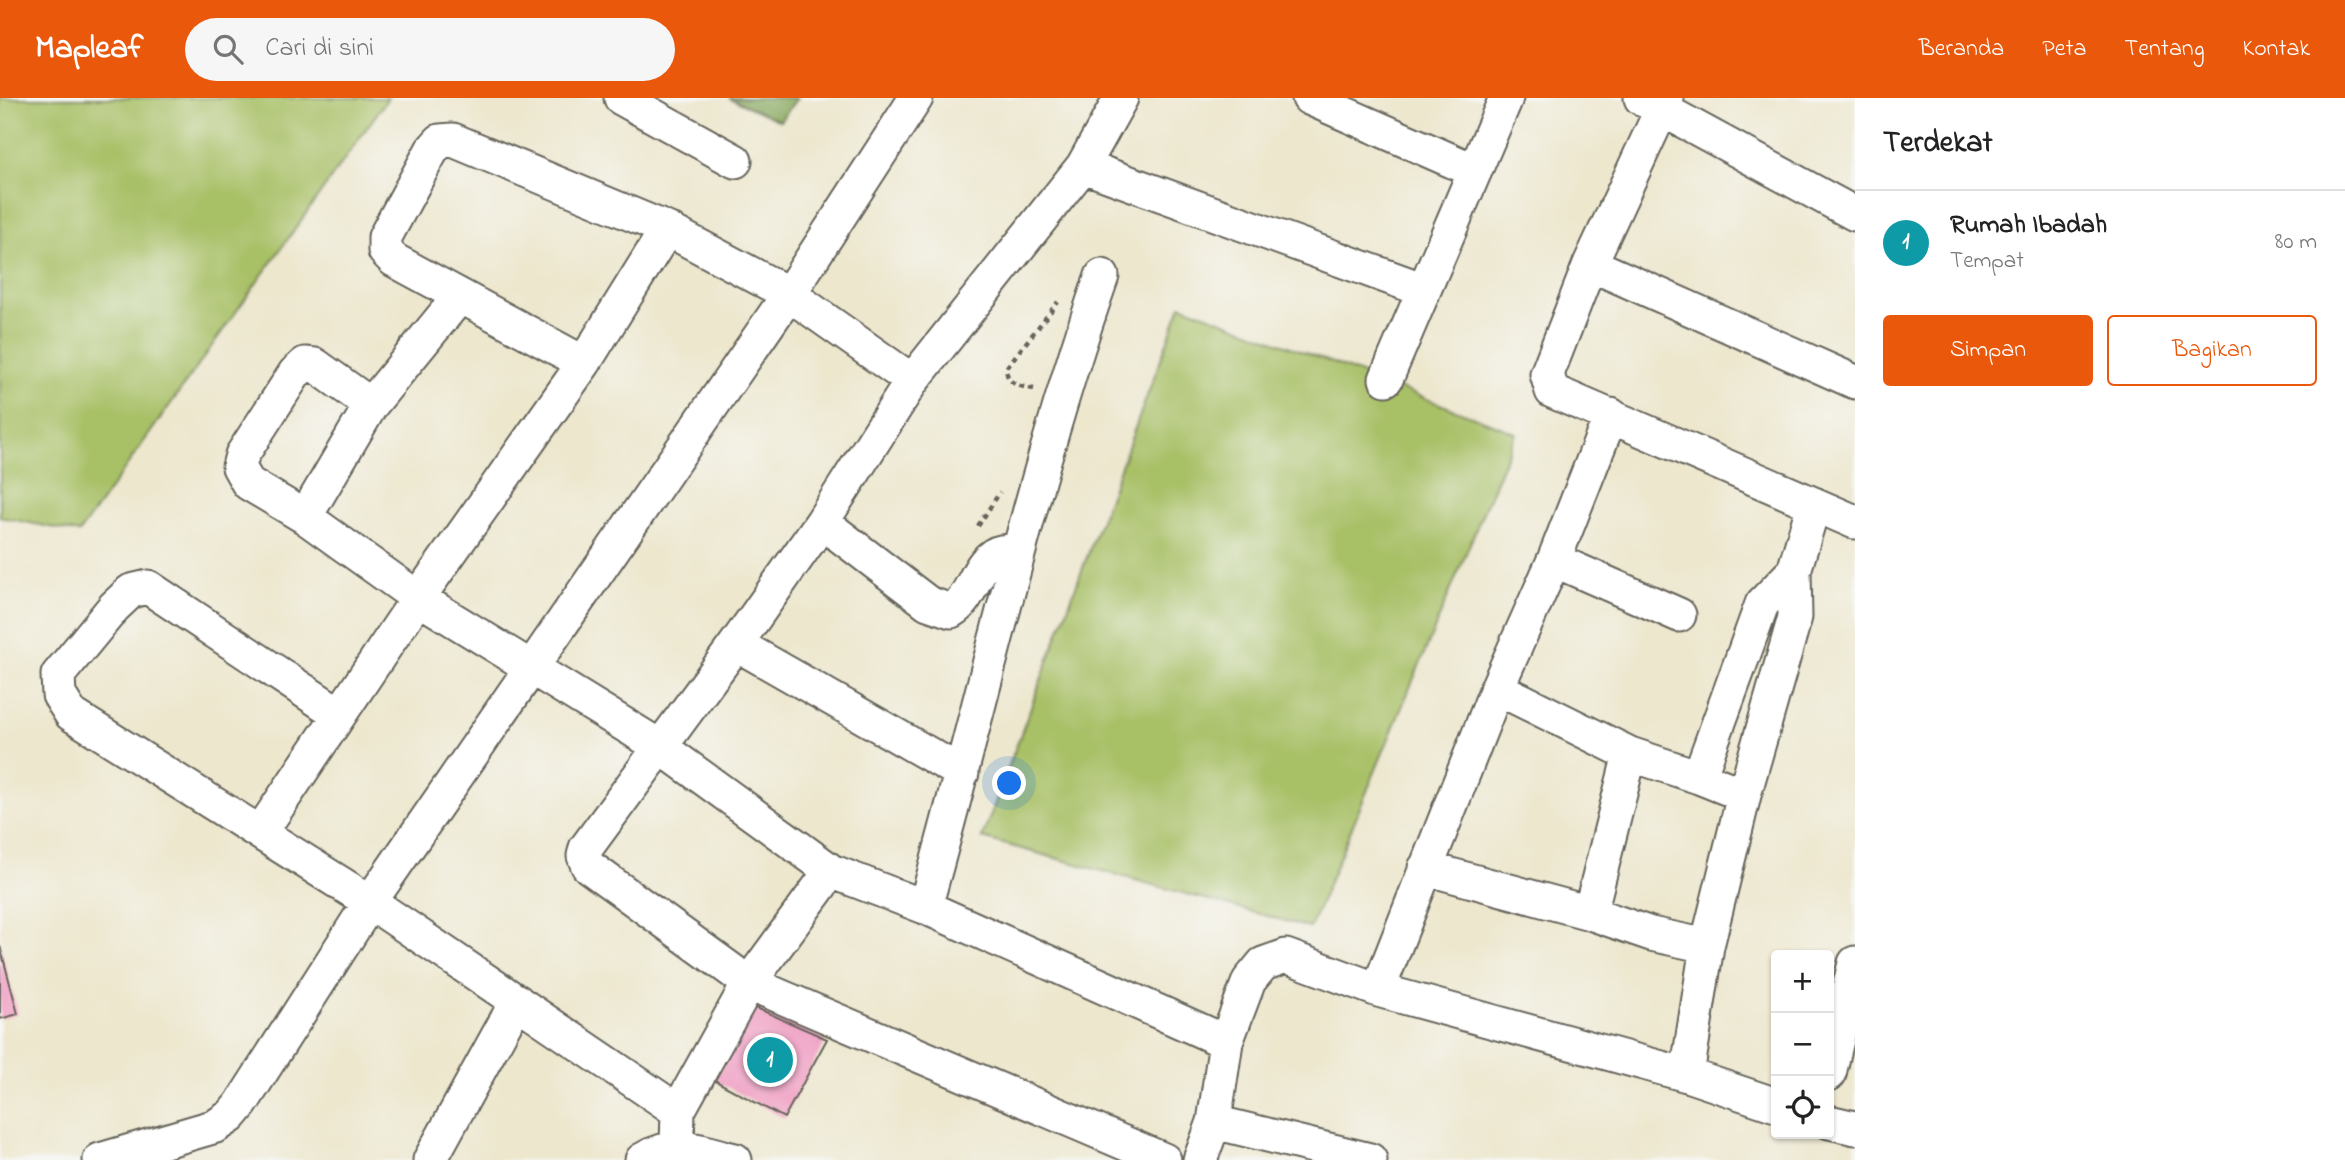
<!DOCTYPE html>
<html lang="id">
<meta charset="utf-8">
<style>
:root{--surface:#fff;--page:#f6f6f6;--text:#222;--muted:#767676;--line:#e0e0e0;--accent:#ea580c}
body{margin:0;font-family:"Indie Flower",sans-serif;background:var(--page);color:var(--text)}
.controls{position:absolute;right:21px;bottom:21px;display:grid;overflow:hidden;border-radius:7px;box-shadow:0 2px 5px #0004}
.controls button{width:63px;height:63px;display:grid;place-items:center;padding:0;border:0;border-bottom:2px solid var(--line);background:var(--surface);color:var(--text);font:35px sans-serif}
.you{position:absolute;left:1010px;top:686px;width:24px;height:24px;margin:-18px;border:5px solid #fff;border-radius:50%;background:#1a73e8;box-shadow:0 0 0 10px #1a73e833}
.badge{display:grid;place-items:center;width:46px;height:46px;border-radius:50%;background:var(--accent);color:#fff;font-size:23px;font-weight:700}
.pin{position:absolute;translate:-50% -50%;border:4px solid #fff;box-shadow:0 2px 7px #0006}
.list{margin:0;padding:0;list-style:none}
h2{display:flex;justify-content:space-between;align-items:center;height:91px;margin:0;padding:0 28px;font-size:30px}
h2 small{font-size:23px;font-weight:400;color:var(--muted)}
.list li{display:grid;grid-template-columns:46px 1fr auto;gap:21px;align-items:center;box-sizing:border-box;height:105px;padding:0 28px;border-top:2px solid var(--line)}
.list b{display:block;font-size:26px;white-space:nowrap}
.list p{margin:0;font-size:23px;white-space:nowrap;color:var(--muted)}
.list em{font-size:23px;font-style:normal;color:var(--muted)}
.actions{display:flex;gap:14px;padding:21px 28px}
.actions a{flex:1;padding:16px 0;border:2px solid var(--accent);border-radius:7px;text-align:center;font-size:24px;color:var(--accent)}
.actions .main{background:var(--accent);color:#fff}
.icon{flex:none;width:38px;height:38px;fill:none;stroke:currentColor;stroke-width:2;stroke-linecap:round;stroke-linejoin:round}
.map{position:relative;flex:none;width:1855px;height:1062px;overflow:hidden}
header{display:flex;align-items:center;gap:42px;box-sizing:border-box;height:98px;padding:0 35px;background:var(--accent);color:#fff}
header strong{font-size:33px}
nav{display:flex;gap:38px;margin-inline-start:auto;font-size:24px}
.search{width:490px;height:63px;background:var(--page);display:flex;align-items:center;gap:18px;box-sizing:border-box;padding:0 24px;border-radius:38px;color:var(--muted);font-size:26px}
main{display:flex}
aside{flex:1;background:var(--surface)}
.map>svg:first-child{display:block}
.green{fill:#a8c066;stroke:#626e41;stroke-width:2}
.forest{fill:#86a65b;stroke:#51613c;stroke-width:2}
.building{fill:#f09dc3}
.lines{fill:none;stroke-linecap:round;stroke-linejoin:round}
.minor-casing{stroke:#65635a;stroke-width:37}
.path{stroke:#65635a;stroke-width:4.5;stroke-dasharray:5 5;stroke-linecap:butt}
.minor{stroke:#fff;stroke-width:33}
</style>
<header>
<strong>Mapleaf</strong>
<div class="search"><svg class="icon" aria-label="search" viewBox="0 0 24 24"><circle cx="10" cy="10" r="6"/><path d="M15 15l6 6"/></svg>Cari di sini</div>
<nav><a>Beranda</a><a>Peta</a><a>Tentang</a><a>Kontak</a></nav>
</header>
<main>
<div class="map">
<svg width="1855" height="1062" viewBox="0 0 1855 1062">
<rect width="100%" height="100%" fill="#f6f6f2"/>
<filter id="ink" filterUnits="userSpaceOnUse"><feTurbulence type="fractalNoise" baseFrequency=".0143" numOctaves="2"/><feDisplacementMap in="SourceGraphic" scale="14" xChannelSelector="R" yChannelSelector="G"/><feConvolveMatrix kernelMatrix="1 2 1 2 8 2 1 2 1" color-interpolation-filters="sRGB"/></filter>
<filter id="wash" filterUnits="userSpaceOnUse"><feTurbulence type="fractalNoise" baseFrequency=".00686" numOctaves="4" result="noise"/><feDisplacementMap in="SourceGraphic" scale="28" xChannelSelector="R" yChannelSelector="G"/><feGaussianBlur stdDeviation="1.57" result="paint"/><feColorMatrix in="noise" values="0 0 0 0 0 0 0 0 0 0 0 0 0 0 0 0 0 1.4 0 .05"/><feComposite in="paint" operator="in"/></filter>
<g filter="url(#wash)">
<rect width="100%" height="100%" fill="#ede7ce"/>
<path class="green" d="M0,0h388l-309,435 -79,-16z
M1181,207l335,128 -206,495 -328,-90z"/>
<path class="forest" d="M729,0h68l-17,23z"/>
<g id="blocks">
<path class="building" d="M0,848l18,68 -18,5z
M754,909l73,32 -43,79 -70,-38z"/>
</g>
</g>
<g filter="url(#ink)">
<use href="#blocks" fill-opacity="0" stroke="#65635a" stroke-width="2"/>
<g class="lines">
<defs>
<path id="minor" d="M621,0l114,63
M1121,0l-38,68 -171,215 -90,141 -86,122 -150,204 -2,8 4,10 161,117 415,177
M1309,0l166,73
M1641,0l214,116
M1667,0l-77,166 -43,110 5,17 303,131
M1083,68l341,124
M1590,166l265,118
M584,265l-190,-103 -9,-9v-14l47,-87 8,-9 13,-1 214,89 122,65 123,87
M1386,281l120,-281
M371,307l-56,-40 -10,-1 -10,9 -53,82 -3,12 9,16 57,34 113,81 241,148 172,125 94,36 301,135
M305,419l66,-112 88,-108
M822,424l106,81 23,8c27,-14 25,-70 67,-58
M1554,462l125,55
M736,546l226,129
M1497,590l133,66 69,23 45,18
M339,616l-191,-127 -17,4 -17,16 -56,68 1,20 12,19 299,188 308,209
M1699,679l63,-173 32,-33
M260,735l158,-235 166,-235 83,-134
M1425,770l165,45 40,-159
M925,809c59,-211 105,-425 177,-631
M1590,815l61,21 56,12
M1378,892l119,-302 57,-128 57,-145
M1829,976l26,-111
M1687,977l20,-129 37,-151 51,-178 -1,-46 20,-67
M1214,1024l156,38
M1829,1024l26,6
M677,1048l1,-35 71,-128 82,-112
M100,1062l116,-34 15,-10 10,-12 131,-205 417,-605 127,-196
M430,1062l87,-159
M642,1062c35,-21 56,-9 93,0
M1200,1062l14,-38 12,-80 23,-61 14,-17 23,-8 92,34 309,85 89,30"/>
</defs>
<use href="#minor" class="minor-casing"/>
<path class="path" d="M1034,291c-15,-3 -27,-4 -28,-21l52,-66
M978,428l22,-34"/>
<use href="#minor" class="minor"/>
</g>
</g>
</svg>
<div class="controls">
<button>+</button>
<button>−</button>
<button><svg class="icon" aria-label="locate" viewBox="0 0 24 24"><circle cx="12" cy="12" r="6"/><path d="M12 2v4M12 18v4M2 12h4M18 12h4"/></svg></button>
</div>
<div class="you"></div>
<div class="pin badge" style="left:770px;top:962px;background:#0f9aa8">1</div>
</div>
<aside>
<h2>Terdekat<small></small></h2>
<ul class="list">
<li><span class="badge" style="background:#0f9aa8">1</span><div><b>Rumah Ibadah</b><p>Tempat</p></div><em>80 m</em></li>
</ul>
<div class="actions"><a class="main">Simpan</a><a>Bagikan</a></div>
</aside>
</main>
